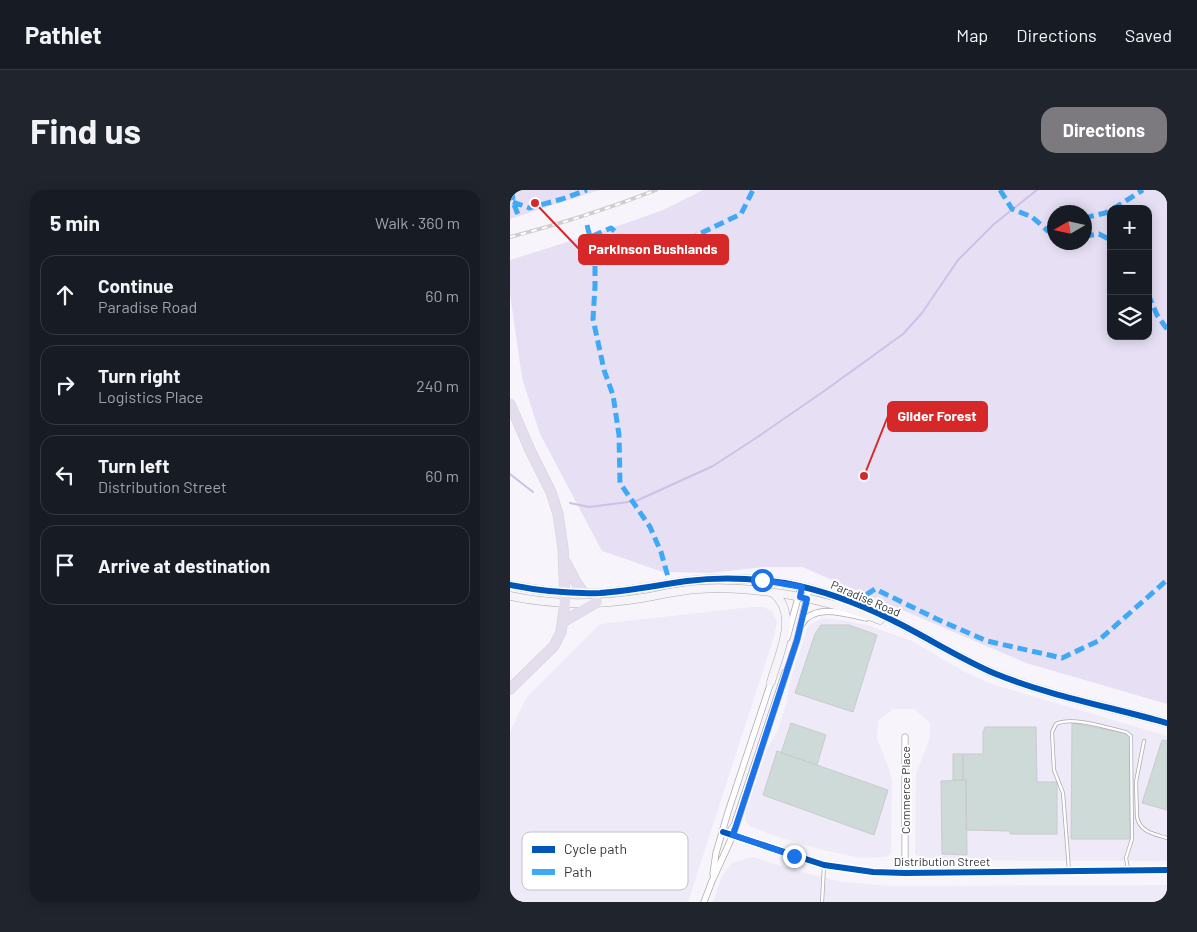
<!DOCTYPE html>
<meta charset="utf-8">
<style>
:root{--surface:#171b24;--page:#20242c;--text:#f1f3f6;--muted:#9ea1a6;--line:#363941;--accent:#7c7a7f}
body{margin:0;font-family:Barlow,sans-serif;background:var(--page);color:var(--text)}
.controls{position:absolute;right:15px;top:15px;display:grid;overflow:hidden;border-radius:10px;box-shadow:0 2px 12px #0003}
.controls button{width:45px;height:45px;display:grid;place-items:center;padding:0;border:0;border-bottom:1px solid var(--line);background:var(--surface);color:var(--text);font:25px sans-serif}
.compass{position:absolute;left:537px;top:15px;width:45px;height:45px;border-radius:50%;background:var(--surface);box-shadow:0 2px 12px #0003;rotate:261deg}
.stop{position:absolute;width:15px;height:15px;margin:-11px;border:4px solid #1a73e8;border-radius:50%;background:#fff}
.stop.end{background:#1a73e8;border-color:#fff;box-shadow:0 1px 5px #0008}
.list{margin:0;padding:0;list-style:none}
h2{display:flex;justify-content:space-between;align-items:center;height:65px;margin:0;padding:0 20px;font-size:21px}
h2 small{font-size:16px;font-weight:400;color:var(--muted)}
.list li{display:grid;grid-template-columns:32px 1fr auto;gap:15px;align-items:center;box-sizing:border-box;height:80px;margin:0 10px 10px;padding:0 10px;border:1px solid var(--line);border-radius:15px}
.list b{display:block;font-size:19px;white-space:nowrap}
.list p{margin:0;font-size:16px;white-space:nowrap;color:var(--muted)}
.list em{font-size:16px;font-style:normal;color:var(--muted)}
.icon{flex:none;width:28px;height:28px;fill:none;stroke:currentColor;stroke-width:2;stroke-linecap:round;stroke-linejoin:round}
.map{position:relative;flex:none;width:657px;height:712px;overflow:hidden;border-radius:15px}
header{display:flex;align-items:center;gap:30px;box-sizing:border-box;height:70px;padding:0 25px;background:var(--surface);border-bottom:1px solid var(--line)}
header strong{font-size:24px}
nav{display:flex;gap:28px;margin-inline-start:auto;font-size:18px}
.intro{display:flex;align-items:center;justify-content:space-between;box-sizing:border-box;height:120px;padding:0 30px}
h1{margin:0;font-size:35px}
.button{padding:12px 22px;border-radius:15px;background:var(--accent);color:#fff;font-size:18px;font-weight:700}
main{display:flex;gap:30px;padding:0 30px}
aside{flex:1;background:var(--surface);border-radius:15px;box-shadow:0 2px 12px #0003}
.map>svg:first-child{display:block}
.built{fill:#eeeaf7}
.green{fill:#e7e0f5;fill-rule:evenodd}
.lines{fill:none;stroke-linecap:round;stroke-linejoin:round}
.stream{stroke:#cec0e7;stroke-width:2}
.building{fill:#cddad8;stroke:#c9cbcd}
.lane-casing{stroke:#adabb0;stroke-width:4}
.street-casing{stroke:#adabb0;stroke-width:7}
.secondary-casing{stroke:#adabb0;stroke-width:9}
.highway-casing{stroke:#d4d3d6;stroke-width:11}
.lane{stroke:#fefefe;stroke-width:2.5}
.street{stroke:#fefefe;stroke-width:5.5}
.secondary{stroke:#f6f4f8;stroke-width:8}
.highway{stroke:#e3dded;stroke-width:10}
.rail-casing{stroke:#cecdcf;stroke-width:4}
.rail{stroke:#fff;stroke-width:2;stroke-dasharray:5.5;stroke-linecap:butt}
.quiet{stroke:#3fa9f5;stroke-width:5;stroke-dasharray:10 5;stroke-linecap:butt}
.cycleway-casing{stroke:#fff;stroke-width:9}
.cycleway{stroke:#0057b8;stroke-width:6}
.route{stroke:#1a73e8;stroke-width:6}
.labels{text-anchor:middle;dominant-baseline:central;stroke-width:4;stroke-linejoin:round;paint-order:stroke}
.street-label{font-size:12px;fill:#39373c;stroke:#fff}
.key{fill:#fff;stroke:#c4c3c4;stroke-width:1}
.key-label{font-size:14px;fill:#39373c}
.leader{fill:none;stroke:#d62828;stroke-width:2}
.callout-dot{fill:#d62828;stroke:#fff;stroke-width:2}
.callout{fill:#d62828;stroke:#d62828;stroke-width:2}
.callout-label{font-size:14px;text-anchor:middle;font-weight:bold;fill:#fff}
</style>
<header>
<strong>Pathlet</strong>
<nav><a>Map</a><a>Directions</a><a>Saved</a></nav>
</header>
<div class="intro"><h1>Find us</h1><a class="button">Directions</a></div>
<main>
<aside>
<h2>5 min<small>Walk · 360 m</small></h2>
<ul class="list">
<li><svg class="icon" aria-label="ahead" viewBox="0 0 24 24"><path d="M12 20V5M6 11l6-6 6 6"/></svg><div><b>Continue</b><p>Paradise Road</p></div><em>60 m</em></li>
<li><svg class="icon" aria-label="right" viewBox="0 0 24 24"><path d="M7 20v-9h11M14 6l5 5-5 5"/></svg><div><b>Turn right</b><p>Logistics Place</p></div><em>240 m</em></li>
<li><svg class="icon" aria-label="left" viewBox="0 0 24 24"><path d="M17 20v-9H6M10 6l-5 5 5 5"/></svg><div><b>Turn left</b><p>Distribution Street</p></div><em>60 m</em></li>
<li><svg class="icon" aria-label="arrive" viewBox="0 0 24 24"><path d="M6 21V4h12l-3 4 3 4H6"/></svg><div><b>Arrive at destination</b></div></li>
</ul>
</aside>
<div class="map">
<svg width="657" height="712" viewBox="0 0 657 712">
<rect width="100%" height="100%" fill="#f7f5fb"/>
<path class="built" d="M241,417h12l9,4 5,10 -3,16 -86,265h-178v-170l16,-34 74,-74z
M313,428l18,2 26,5 45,16 51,30 29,13 175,52v125l-244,-1 -8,-6 1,-80 13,-34 1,-17 -16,-14h-21l-15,12 -1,18 13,32 2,13 -1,69 -5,4 -26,1 -37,-8 -51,-15 -22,-9 -5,-6 1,-9 22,-64 9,-15 9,-27 4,-24 18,-55z
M242,667l57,17 34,8 47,4 277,-1v17h-454l8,-24 11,-15z"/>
<path class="green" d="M0,0h90l-90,29z
M193,0h464v514l-141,-41 -224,-96h-37l-55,6 -47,-1 -61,-21 -62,-117 -18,-56 -12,-84v-34l111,-35 42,-15zM601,19h37v127h-37zM544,22h30v30h-30z"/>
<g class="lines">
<path class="stream" d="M0,284l23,18
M60,313l19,4 47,-6 77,-35 43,-28 71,-49 76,-55 19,-21 36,-53 36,-36 43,-34"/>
</g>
<path class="building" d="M311,435h28l28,10 -24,77 -58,-19 20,-59z
M281,533l35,12 -9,30 -36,-12z
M562,533l58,11v105h-59z
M475,537h51l1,55h20v52h-47v-3l-44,-1v-50h-3v-26h20v-22z
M652,550l5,1v69l-25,-7z
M267,561l111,39 -14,45 -111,-40z
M443,564h10v26h-10z
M456,590l1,75 -25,-1 -1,-73z"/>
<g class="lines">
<defs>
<path id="lane" d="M634,551l-8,41 1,35c3,15 17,17 30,21
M216,641l3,-1 4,-6 51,-153
M559,680l-6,-77 -9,-23 -2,-38 4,-8c16,-8 52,4 70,8l5,4 1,103 -6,19 2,11
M312,712l2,-36"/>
<path id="street" d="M292,434c12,-21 45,-10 64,-6
M277,448l14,-51
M395,547v136
M213,642l101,33 49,7 32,1 262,-3
M203,684l3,-21 12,-41 44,-133
M194,712l8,-21 21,-46 64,-195 12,-51"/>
<path id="secondary" d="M0,395c30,6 60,9 90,8 29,-2 58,-8 87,-12 32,-4 65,-3 98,2 37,7 73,20 107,37 35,17 68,39 104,54 54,22 115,33 171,49
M0,406c42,9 89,9 132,2 19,-3 37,-8 56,-9 57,-4 129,10 182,31
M261,492c7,-26 29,-68 2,-89"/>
<path id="highway" d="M0,214l20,46 21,42 7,22 5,34 2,54 -4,30 -7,14 -44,43
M56,373l11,21 7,9
M53,432l34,-20"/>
</defs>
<use href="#lane" class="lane-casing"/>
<use href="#street" class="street-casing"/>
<use href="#secondary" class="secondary-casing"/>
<use href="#highway" class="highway-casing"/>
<use href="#lane" class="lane"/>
<use href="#street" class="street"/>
<use href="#secondary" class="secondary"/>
<use href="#highway" class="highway"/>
<defs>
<path id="rail" d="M0,47c50,-13 98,-28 146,-47"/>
</defs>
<use href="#rail" class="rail-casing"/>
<use href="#rail" class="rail"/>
<path class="quiet" d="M2,0l1,12 6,15
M490,0l12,19 20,8 16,14 6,2
M3,12l16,6 33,-9 25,-9
M603,19l30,-19
M574,28l21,-5 6,-3
M77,35l3,12 21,-9 7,6 5,22 16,-6 43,-5 15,-10 44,-21 12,-24
M574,46l15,-2 12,6
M80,47l5,11v38l-2,33 11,51 9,25 6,40 1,48 30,44 11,25 9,32
M638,104l9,21 10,14
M344,413l21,-14 66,32 46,20 75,17 36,-17 69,-61"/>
<defs>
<path id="cycleway" d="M0,395c30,6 60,9 90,8 29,-2 58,-8 87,-12 32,-4 65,-3 98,2 37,7 73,20 107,37 35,17 68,39 104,54 54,22 115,33 171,49
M213,642l101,33 49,7 32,1 262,-3"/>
</defs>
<use href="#cycleway" class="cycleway-casing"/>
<use href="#cycleway" class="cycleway"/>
</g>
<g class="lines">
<path class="route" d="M252,390l40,7 -2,10 7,2 -10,41 -64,195 61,21"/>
</g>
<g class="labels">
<g class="street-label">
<text transform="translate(356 408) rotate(23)">Paradise Road</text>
<text transform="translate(395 600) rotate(-90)">Commerce Place</text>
<text x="432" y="671">Distribution Street</text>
</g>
</g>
<rect x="12" y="642" width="166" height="58" rx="8" class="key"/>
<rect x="22" y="656" width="23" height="7" fill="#0057b8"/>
<rect x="22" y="679" width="23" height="6" fill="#3fa9f5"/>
<g class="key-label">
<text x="54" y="664">Cycle path</text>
<text x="54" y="687">Path</text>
</g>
<path class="leader" d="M25 13L69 59M354 286L378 226"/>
<g class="callout-dot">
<circle cx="25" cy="13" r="5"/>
<circle cx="354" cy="286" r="5"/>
</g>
<g class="callout">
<rect x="69" y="45" width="149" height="29" rx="5"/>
<rect x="378" y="212" width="99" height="29" rx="5"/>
</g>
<g class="callout-label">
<text x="143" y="64">Parkinson Bushlands</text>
<text x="427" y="231">Glider Forest</text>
</g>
</svg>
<div class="controls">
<button>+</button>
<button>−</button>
<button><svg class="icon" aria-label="layers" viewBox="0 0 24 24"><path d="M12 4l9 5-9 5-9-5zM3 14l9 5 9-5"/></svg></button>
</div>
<svg class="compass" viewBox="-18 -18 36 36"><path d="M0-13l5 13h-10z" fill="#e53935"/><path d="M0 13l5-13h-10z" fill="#9ea1a6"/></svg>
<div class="stop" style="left:252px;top:390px"></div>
<div class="stop end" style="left:284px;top:666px"></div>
</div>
</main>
